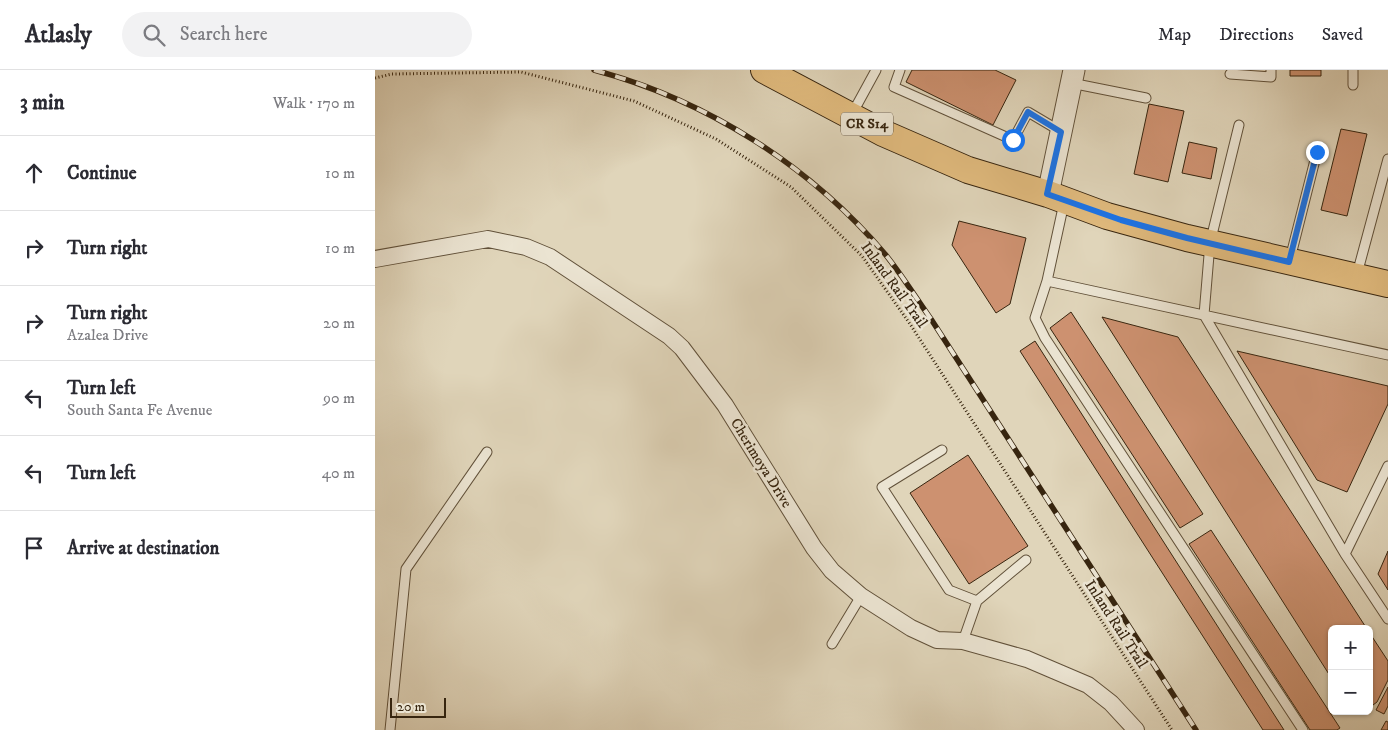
<!DOCTYPE html>
<meta charset="utf-8">
<style>
:root{--surface:#fff;--page:#f2f2f3;--text:#2b2b33;--muted:#7c7c81;--line:#e1e1e2}
body{margin:0;font-family:"IM FELL DW Pica",serif;background:var(--page);color:var(--text)}
.controls{position:absolute;right:15px;bottom:15px;display:grid;overflow:hidden;border-radius:8px;box-shadow:0 1px 4px #0004}
.controls button{width:45px;height:45px;display:grid;place-items:center;padding:0;border:0;border-bottom:1px solid var(--line);background:var(--surface);color:var(--text);font:25px sans-serif}
.scale{position:absolute;left:15px;bottom:12px;width:56px;box-sizing:border-box;padding-left:5px;border:2px solid #37250f;border-top:0;font-size:14px;line-height:18px;white-space:nowrap;color:#37250f;-webkit-text-stroke:4px #ebe4d2;paint-order:stroke}
.stop{position:absolute;width:15px;height:15px;margin:-11px;border:4px solid #1a73e8;border-radius:50%;background:#fff}
.stop.end{background:#1a73e8;border-color:#fff;box-shadow:0 1px 5px #0008}
.list{margin:0;padding:0;list-style:none}
h2{display:flex;justify-content:space-between;align-items:center;height:65px;margin:0;padding:0 20px;font-size:21px}
h2 small{font-size:16px;font-weight:400;color:var(--muted)}
.list li{display:grid;grid-template-columns:32px 1fr auto;gap:15px;align-items:center;box-sizing:border-box;height:75px;padding:0 20px;border-top:1px solid var(--line)}
.list b{display:block;font-size:19px;white-space:nowrap}
.list p{margin:0;font-size:16px;white-space:nowrap;color:var(--muted)}
.list em{font-size:16px;font-style:normal;color:var(--muted)}
.icon{flex:none;width:28px;height:28px;fill:none;stroke:currentColor;stroke-width:2;stroke-linecap:round;stroke-linejoin:round}
.map{position:relative;flex:none;width:1013px;height:660px;overflow:hidden}
header{display:flex;align-items:center;gap:30px;box-sizing:border-box;height:70px;padding:0 25px;background:var(--surface);border-bottom:1px solid var(--line)}
header strong{font-size:24px}
nav{display:flex;gap:28px;margin-inline-start:auto;font-size:18px}
.search{width:350px;height:45px;background:var(--page);display:flex;align-items:center;gap:12px;box-sizing:border-box;padding:0 18px;border-radius:28px;color:var(--muted);font-size:19px}
main{display:flex}
aside{flex:1;background:var(--surface)}
.map>svg:first-child{display:block}
.building{fill:#cd9170;stroke:#37250f}
.lines{fill:none;stroke-linecap:round;stroke-linejoin:round}
.service-casing{stroke:#61513a;stroke-width:11}
.minor-casing{stroke:#61513a;stroke-width:18}
.tertiary-casing{stroke:#61513a;stroke-width:23}
.primary-casing{stroke:#37250f;stroke-width:28}
.path{stroke:#37250f;stroke-width:3;stroke-dasharray:1 2.5;stroke-linecap:butt}
.service{stroke:#ebe4d2;stroke-width:9}
.minor{stroke:#ebe4d2;stroke-width:16}
.tertiary{stroke:#ebe4d2;stroke-width:21}
.primary{stroke:#e0ba7d;stroke-width:26}
.rail-casing{stroke:#37250f;stroke-width:5.5}
.rail{stroke:#ebe4d2;stroke-width:4;stroke-dasharray:11;stroke-linecap:butt}
.route{stroke:#1a73e8;stroke-width:6}
.labels{text-anchor:middle;dominant-baseline:central;stroke-width:5;stroke-linejoin:round;paint-order:stroke}
.shield{fill:#ebe4d2;stroke:#6d5e4a;stroke-width:1}
.shield-label{font-size:14px;font-weight:bold;fill:#37250f}
.street-label{font-size:15px;fill:#37250f;stroke:#ebe4d2}
</style>
<header>
<strong>Atlasly</strong>
<div class="search"><svg class="icon" aria-label="search" viewBox="0 0 24 24"><circle cx="10" cy="10" r="6"/><path d="M15 15l6 6"/></svg>Search here</div>
<nav><a>Map</a><a>Directions</a><a>Saved</a></nav>
</header>
<main>
<aside>
<h2>3 min<small>Walk · 170 m</small></h2>
<ul class="list">
<li><svg class="icon" aria-label="ahead" viewBox="0 0 24 24"><path d="M12 20V5M6 11l6-6 6 6"/></svg><div><b>Continue</b></div><em>10 m</em></li>
<li><svg class="icon" aria-label="right" viewBox="0 0 24 24"><path d="M7 20v-9h11M14 6l5 5-5 5"/></svg><div><b>Turn right</b></div><em>10 m</em></li>
<li><svg class="icon" aria-label="right" viewBox="0 0 24 24"><path d="M7 20v-9h11M14 6l5 5-5 5"/></svg><div><b>Turn right</b><p>Azalea Drive</p></div><em>20 m</em></li>
<li><svg class="icon" aria-label="left" viewBox="0 0 24 24"><path d="M17 20v-9H6M10 6l-5 5 5 5"/></svg><div><b>Turn left</b><p>South Santa Fe Avenue</p></div><em>90 m</em></li>
<li><svg class="icon" aria-label="left" viewBox="0 0 24 24"><path d="M17 20v-9H6M10 6l-5 5 5 5"/></svg><div><b>Turn left</b></div><em>40 m</em></li>
<li><svg class="icon" aria-label="arrive" viewBox="0 0 24 24"><path d="M6 21V4h12l-3 4 3 4H6"/></svg><div><b>Arrive at destination</b></div></li>
</ul>
</aside>
<div class="map">
<svg width="1013" height="660" viewBox="0 0 1013 660">
<rect width="100%" height="100%" fill="#e0d5ba"/>
<filter id="stains"><feTurbulence type="fractalNoise" baseFrequency=".004" numOctaves="4"/><feColorMatrix values="0 0 0 0 .2 0 0 0 0 .09 0 0 0 0 .02 0 0 0 .5 -.17"/></filter>
<radialGradient id="worn" r=".72"><stop offset=".6" stop-color="#630" stop-opacity="0"/><stop offset="1" stop-color="#630" stop-opacity=".3"/></radialGradient>
<path class="building" d="M537,0h83l21,10 -23,45 -87,-43z
M915,0h31v6h-31z
M774,34l35,7 -16,71 -34,-8z
M966,59l26,5 -20,82 -26,-6z
M814,72l28,6 -6,31 -29,-6z
M584,151l67,17 -16,66 -14,9 -44,-68z
M696,242l132,202 -23,14 -130,-200z
M727,247l76,20 189,292h-35v50z
M660,271l249,389h-21l-243,-379z
M862,281l151,35v18l-41,88 -30,-12z
M593,385l60,91 -59,38 -59,-91z
M836,460l129,198 -3,2h-27l-121,-186z
M1013,481v39l-10,-16z
M994,562l19,29v19l-11,22 -8,6z
M1013,617v19l-4,8 -8,-4z
M1011,651l2,1v8h-7z"/>
<g class="lines">
<defs>
<path id="service" d="M525,0l-6,17 119,53 15,-28 32,19
M978,0v15
M855,4l41,3v-7
M696,13l75,15
M477,44l24,-44
M864,55l-29,118 -6,72 141,239
M915,189l27,-107
M982,204l31,-115
M672,211l17,-78
M567,380l-60,37 67,103 28,11
M1013,396l-43,88 43,65
M588,571l14,-40 49,-41
M457,574l29,-48
M15,660l16,-161 81,-117
M928,660l-258,-392 -10,-20 12,-37 341,74"/>
<path id="minor" d="M0,189l113,-20 38,8 24,10 119,79 13,12 43,57 89,143 18,23 29,25 50,32 26,12 26,1 64,18 61,26 23,18 25,27"/>
<path id="tertiary" d="M673,124l26,-124"/>
<path id="primary" d="M389,0l119,63 85,37 80,24 59,22 80,22 201,46"/>
</defs>
<use href="#service" class="service-casing"/>
<use href="#minor" class="minor-casing"/>
<use href="#tertiary" class="tertiary-casing"/>
<use href="#primary" class="primary-casing"/>
<path class="path" d="M0,8l17,-4 129,-2 113,29 82,38 75,48 71,69 48,68 262,406"/>
<use href="#service" class="service"/>
<use href="#minor" class="minor"/>
<use href="#tertiary" class="tertiary"/>
<use href="#primary" class="primary"/>
<defs>
<path id="rail" d="M219,0c113,30 216,96 291,184 17,21 31,44 46,65l265,411"/>
</defs>
<use href="#rail" class="rail-casing"/>
<use href="#rail" class="rail"/>
</g>
<g class="lines">
<path class="route" d="M638,70l15,-28 33,20 -14,62 74,26 66,18 102,24 28,-110"/>
</g>
<g class="labels">
<rect class="shield" x="466" y="42.5" width="52" height="23" rx="4"/>
<g class="shield-label">
<text x="492" y="54">CR S14</text>
</g>
<g class="street-label">
<text transform="translate(519 215) rotate(54)">Inland Rail Trail</text>
<text transform="translate(386 393) rotate(58)">Cherimoya Drive</text>
<text transform="translate(741 554) rotate(57)">Inland Rail Trail</text>
</g>
</g>
<rect width="100%" height="100%" filter="url(#stains)"/>
<rect width="100%" height="100%" fill="url(#worn)"/>
</svg>
<div class="controls">
<button>+</button>
<button>−</button>
</div>
<div class="scale">20 m</div>
<div class="stop" style="left:638px;top:70px"></div>
<div class="stop end" style="left:942px;top:82px"></div>
</div>
</main>
